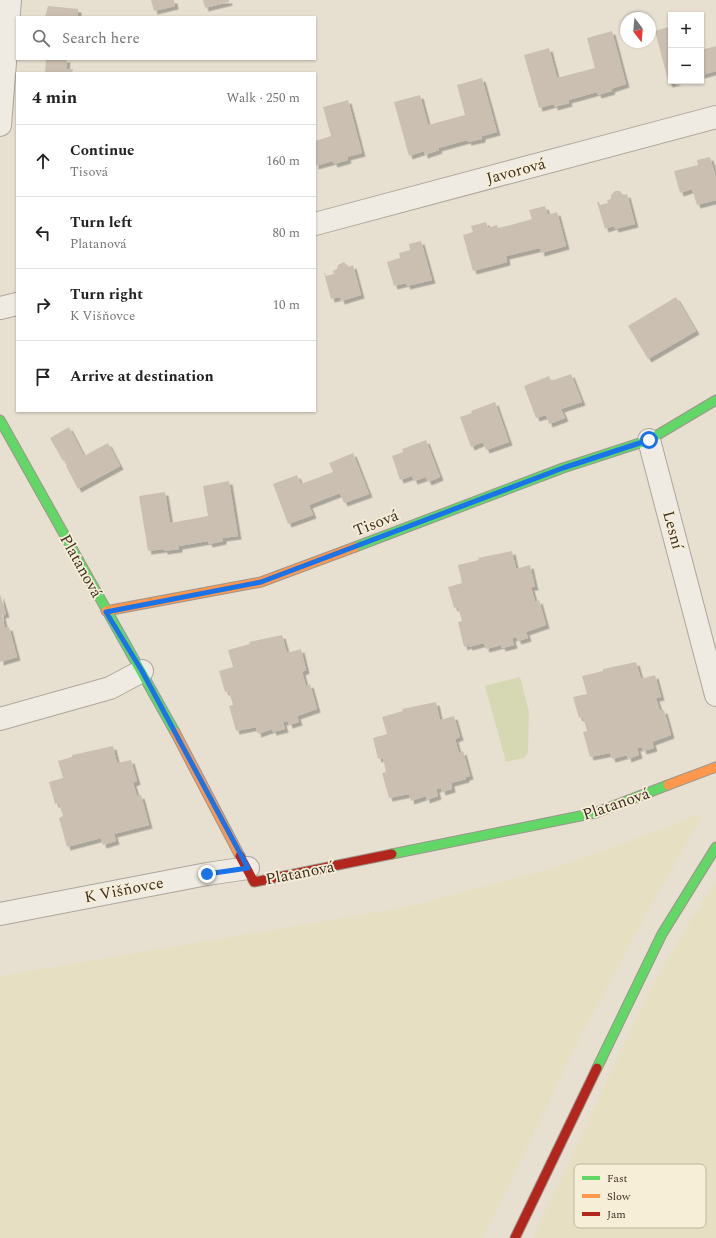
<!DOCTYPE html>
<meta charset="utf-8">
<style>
:root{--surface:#fff;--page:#f6f6f6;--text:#222;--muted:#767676;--line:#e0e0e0}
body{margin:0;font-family:Spectral,serif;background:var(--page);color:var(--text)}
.controls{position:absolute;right:12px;top:12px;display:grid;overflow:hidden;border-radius:0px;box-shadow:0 1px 3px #0004}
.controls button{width:36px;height:36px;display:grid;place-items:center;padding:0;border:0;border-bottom:1px solid var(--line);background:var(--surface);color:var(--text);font:20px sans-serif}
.compass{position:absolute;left:620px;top:12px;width:36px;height:36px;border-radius:50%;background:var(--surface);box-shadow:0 1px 3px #0004;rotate:164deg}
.stop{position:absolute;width:12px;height:12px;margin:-9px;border:3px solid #1a73e8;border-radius:50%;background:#fff}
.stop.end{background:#1a73e8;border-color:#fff;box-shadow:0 1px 4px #0008}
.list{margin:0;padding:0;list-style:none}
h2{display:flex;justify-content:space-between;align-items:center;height:52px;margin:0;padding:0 16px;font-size:17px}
h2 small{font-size:13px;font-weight:400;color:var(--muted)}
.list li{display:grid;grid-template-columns:26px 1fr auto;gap:12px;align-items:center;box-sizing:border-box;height:72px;padding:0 16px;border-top:1px solid var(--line)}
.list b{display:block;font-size:15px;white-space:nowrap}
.list p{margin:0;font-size:13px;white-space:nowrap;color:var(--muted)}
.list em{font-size:13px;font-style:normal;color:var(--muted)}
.icon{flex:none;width:22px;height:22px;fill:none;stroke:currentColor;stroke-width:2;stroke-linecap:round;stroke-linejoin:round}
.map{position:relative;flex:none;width:716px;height:1238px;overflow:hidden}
.search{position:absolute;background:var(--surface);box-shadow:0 1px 3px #0004;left:16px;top:16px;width:300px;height:44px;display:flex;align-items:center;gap:10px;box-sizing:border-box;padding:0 14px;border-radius:0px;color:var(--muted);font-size:15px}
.panel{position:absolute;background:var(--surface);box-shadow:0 1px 3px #0004;left:16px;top:72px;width:300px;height:340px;border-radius:0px}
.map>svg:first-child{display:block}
.farmland{fill:#e6dfc2}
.green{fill:#d6d7b3}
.building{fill:#cbbfb2;filter:url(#shadow)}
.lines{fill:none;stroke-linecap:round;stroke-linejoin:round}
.street-casing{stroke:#ada599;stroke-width:24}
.fast-casing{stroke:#9c958a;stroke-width:11}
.slow-casing{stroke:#9c958a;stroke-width:11}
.jam-casing{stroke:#9c958a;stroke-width:11}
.street{stroke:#efebe3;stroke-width:22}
.fast{stroke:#63d668;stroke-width:9}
.slow{stroke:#ff974d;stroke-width:9}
.jam{stroke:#b3261e;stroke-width:9}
.route{stroke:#1a73e8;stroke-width:5}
.labels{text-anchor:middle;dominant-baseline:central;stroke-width:3.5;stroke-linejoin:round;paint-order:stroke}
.street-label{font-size:16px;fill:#3d2e20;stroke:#f7eed8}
.key{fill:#f7eed8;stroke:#bfb4a1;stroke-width:1}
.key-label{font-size:11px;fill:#3d2e20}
</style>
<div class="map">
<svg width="716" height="1238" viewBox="0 0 716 1238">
<defs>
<filter id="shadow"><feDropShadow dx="3.5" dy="3.5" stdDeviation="0" flood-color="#0004"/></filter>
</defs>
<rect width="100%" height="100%" fill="#e7e0d1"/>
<path class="farmland" d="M697,814l5,3 -50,87 -70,130 -99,204h-483v-262l407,-69 149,-40 105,-37z
M716,880v358h-183l115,-244 30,-53z"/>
<path class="green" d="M520,677l9,35 -1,41 -4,5 -18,4 -21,-76z"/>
<path class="building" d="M151,0h23l1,6 -21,5z
M203,0h26v2l-24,6z
M48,6l30,3v8h-33z
M671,26v55l7,1 -9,2 -14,-53z
M612,31l14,53 -15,5 1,2 -14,4 -1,-3 -29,8 1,3 -15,4v-3l-15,4 -15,-53 25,-7 8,30 38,-10 -8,-30z
M716,46v25l-15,4v-25z
M44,59h23l-1,10h7l-1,4h-27l1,-12z
M482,78l15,54 -15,4v3l-14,3 -1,-2 -29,8 1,2 -15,5v-4l-15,5 -15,-54 26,-7 8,30 37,-10 -8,-30z
M348,100l14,53 -15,4 1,3 -14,4 -1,-3 -18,5v-25l16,-5 -8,-29z
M710,157l6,21v22l-19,5 -5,-16 -12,4 -6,-22 24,-6 -1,-5z
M615,191h5l3,4 4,-1 8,30 -20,5 -1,-3 -9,3 -8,-27h2l1,3 8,-2 -1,-3 4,-1v-4z
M545,206l3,9 9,-3 9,34 -25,7 -1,-5 -34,8 1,6 -34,9 -10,-36 10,-3 -2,-6 15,-4 2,6 9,-3 1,3 13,-3 21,-6 -3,-9z
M421,241l11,39 -25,6 -1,-3 -12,3 -7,-24 13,-4 -1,-5 11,-3 -1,-6z
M344,262l5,5 4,-2 8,30 -20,6 -1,-4 -9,2 -7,-26h1l1,3 8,-2 -1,-3 4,-2 1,-4z
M676,297l20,34 -48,28 -20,-33z
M571,374l11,28 -21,7 4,9 -16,6 -3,-9 -10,3 -12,-32 25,-10 2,5z
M495,402l14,40 -23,8 -3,-8 -12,5 -11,-30 12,-4 -1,-2z
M69,427l15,29 24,-13 12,23 -42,23 -12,-23 1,-1 -2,-5 -2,1 -13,-23z
M426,440l14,37 -12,5 -2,-5 -12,4 -2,-5 -12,4 -8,-24 11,-4 -1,-3z
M353,453l16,41 -25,9 -4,-10 -31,12 4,10 -25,9 -15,-40 24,-9 4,9 32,-12 -4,-9z
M229,481l9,55 -15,2v3l-14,3 -1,-3 -29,5v3l-15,2v-2l-16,2 -9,-55 26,-4 5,31 38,-7 -5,-30z
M512,551l4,18 14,-4 5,22h-4l4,15 4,-2 7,25 -20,7 2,6 -10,3 -2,-4 -4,1 2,7 -12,3 -1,-3 -15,4 -2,-6 -15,4 -1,-2 -4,2 -6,-25 4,-1 -4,-14 -4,1 -6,-21 14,-4 -4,-18 21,-5 -1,-2z
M0,594l6,20 -4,1 3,13 4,-1 8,30 -17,5z
M282,635l5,18 14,-4 5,21 -4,2 4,14 4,-2 7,25 -20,7 2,6 -10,3 -1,-4 -5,1 2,7 -12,3 -1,-3 -14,5 -2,-7 -20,4 -7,-25 4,-1 -4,-14 -4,1 -6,-21 14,-4 -5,-17 22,-6 -1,-2z
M636,662l5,17 14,-4 6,22 -5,1 4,13 4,-1 7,25 -19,7 2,6 -11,3 -1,-4 -5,1 2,7 -11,4 -1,-4 -15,4 -2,-6 -20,4 -7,-25 4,-1 -4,-14 -4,1 -6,-21 14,-3 -5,-18 21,-5v-2z
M436,702l4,18 14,-4 6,21 -5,2 4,14 4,-2 7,25 -4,1v2l-15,4 1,6 -10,3 -1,-4 -5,1 2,7 -12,4v-4l-15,5 -2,-7 -20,4 -7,-25 4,-1 -3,-14 -5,1 -5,-21 14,-4 -5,-17 21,-6 -1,-2z
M113,746l4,17 14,-3 6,21 -4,2 4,13 4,-1 8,30 -35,9 2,7 -13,4 -2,-7 -34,9 -8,-29 4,-2 -4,-13 -4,1 -6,-22 14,-4 -5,-17 14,-4v-2z"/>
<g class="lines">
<defs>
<path id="street" d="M0,125l10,-125
M315,224l401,-107
M0,308l17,-4
M649,440l67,255
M0,719l110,-31 32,-17
M0,914l207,-40 41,-6"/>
<path id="fast" d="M0,420l175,312
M355,547l208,-79 86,-28 67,-40
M392,854l203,-41 73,-28
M597,1068l65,-134 54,-87"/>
<path id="slow" d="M106,611l155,-29 94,-35
M175,732l65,124
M668,785l48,-18"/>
<path id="jam" d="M240,856l14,26 138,-28
M515,1238l82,-170"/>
</defs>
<use href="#street" class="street-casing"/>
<use href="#fast" class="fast-casing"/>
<use href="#slow" class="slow-casing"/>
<use href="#jam" class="jam-casing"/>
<use href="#street" class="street"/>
<use href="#fast" class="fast"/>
<use href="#slow" class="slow"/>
<use href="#jam" class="jam"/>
</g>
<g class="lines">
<path class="route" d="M207,874l41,-6 -106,-197 -36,-59 155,-30 302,-114 86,-28"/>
</g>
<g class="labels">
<g class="street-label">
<text transform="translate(516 171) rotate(-15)">Javorová</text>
<text transform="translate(376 523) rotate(-21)">Tisová</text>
<text transform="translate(673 530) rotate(75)">Lesní</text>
<text transform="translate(81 566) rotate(61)">Platanová</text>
<text transform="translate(616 804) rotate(-19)">Platanová</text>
<text transform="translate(300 873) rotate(-11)">Platanová</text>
<text transform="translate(124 890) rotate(-11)">K Višňovce</text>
</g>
</g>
<rect x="574" y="1164" width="132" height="64" rx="6" class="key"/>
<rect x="582" y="1176" width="18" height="4" fill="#63d668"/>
<rect x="582" y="1194" width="18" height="4" fill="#ff974d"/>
<rect x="582" y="1212" width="18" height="4" fill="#b3261e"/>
<g class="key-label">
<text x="607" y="1182">Fast</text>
<text x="607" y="1200">Slow</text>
<text x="607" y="1218">Jam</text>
</g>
</svg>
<div class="controls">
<button>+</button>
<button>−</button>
</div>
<svg class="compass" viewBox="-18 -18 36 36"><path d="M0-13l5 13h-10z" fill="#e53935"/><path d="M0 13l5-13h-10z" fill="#767676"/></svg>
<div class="stop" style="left:649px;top:440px"></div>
<div class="stop end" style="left:207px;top:874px"></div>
<div class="search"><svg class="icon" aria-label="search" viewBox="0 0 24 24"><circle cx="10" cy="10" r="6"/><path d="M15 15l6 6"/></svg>Search here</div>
<section class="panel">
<h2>4 min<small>Walk · 250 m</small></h2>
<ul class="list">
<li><svg class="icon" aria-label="ahead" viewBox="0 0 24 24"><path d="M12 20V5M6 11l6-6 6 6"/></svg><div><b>Continue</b><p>Tisová</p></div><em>160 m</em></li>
<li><svg class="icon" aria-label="left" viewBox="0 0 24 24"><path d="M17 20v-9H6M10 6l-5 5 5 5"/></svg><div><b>Turn left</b><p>Platanová</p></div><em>80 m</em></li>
<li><svg class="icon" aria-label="right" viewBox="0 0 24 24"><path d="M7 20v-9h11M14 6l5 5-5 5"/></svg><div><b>Turn right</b><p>K Višňovce</p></div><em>10 m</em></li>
<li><svg class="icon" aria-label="arrive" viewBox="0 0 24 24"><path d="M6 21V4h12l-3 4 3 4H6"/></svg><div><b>Arrive at destination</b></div></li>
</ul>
</section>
</div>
